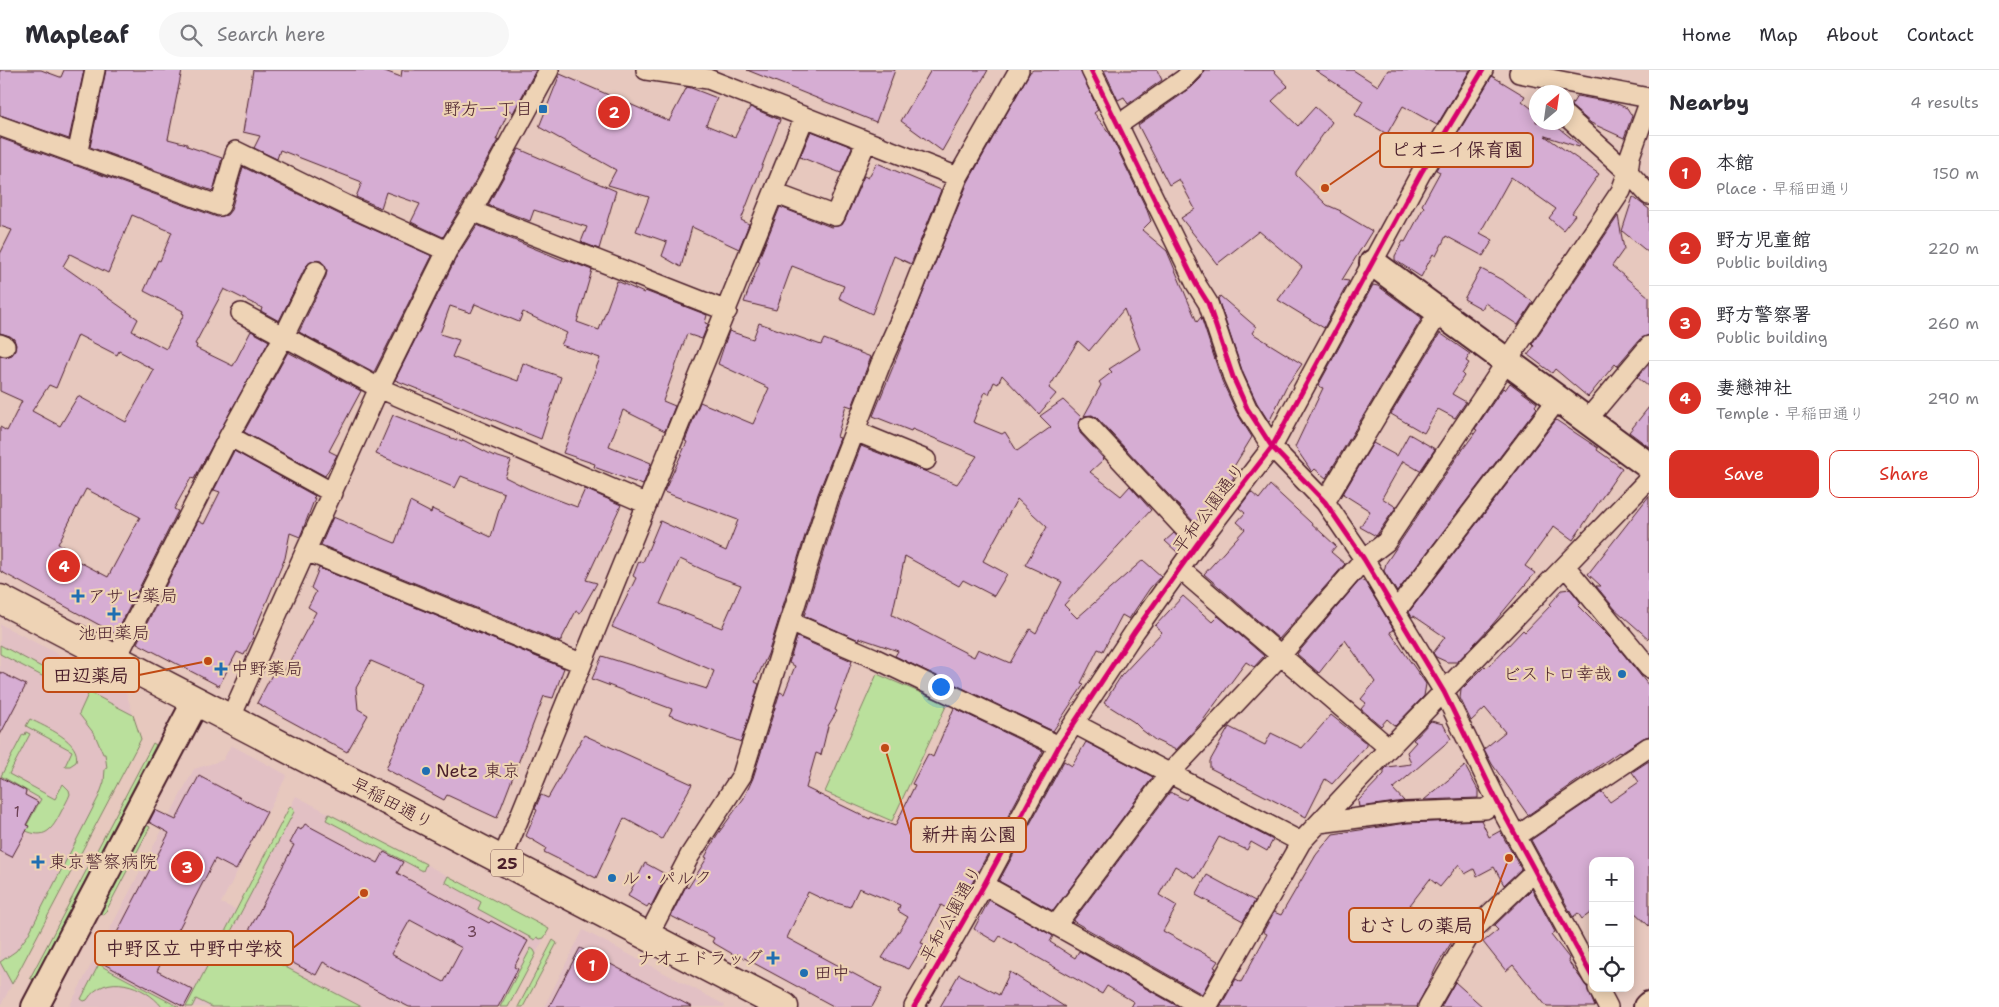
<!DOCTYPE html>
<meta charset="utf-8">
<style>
:root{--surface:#fff;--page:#f7f7f7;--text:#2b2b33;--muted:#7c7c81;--line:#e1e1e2;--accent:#d93025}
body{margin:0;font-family:"Shantell Sans","Klee One",sans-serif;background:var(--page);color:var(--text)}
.controls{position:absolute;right:15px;bottom:15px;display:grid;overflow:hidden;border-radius:10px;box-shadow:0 2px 12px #0003}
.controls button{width:45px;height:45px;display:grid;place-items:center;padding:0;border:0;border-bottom:1px solid var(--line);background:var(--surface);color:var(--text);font:25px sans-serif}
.compass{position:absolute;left:1529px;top:15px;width:45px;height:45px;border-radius:50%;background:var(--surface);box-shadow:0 2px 12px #0003;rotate:29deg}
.you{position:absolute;left:940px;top:616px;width:18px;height:18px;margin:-12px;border:4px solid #fff;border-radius:50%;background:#1a73e8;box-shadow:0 0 0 8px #1a73e833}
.badge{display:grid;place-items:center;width:32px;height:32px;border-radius:50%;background:var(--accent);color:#fff;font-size:16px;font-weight:700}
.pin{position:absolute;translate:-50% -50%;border:2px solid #fff;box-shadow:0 1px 5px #0006}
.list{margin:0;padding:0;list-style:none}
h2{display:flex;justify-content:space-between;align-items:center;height:65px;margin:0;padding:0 20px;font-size:21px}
h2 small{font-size:16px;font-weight:400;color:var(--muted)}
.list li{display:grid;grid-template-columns:32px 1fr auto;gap:15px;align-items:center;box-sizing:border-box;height:75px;padding:0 20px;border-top:1px solid var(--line)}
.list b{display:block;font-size:19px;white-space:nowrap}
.list p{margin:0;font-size:16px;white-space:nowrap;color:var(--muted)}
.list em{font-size:16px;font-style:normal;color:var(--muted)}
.actions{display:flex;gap:10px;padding:15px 20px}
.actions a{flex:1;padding:11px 0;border:1px solid var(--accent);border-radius:10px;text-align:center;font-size:18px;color:var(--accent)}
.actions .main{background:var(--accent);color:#fff}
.icon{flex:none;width:28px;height:28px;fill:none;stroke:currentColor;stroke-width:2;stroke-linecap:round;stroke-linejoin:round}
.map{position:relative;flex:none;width:1649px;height:937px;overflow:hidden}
header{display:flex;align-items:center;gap:30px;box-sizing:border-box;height:70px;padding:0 25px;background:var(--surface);border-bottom:1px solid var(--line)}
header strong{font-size:24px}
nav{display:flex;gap:28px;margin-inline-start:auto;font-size:18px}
.search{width:350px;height:45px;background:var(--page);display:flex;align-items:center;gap:12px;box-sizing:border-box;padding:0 18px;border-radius:28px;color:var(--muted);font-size:19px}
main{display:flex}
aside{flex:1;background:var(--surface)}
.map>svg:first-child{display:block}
.built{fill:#e2c0c4}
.green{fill:#bae09c;stroke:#828064}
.building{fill:#d6add3;stroke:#4a1f2b;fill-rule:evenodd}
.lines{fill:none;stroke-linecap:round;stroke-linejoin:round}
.street-casing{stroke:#4a1f2b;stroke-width:22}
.secondary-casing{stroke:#4a1f2b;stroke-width:30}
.primary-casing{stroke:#4a1f2b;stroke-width:31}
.street{stroke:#eed3b5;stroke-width:19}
.secondary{stroke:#eed3b5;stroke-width:26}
.primary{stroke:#eed3b5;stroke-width:28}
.cycleway-casing{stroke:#eed3b5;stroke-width:8}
.cycleway{stroke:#d6006c;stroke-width:5}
.poi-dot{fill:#1f6fb2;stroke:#eed3b5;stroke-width:2}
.labels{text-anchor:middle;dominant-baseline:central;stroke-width:4.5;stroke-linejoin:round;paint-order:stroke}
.number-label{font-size:15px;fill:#6d4255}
.shield{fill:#eed3b5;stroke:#7b5554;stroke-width:1}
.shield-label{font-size:16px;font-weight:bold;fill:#4a1f2b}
.poi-label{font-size:18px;fill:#4a1f2b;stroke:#eed3b5;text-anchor:start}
.street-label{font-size:18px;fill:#4a1f2b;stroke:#eed3b5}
.leader{fill:none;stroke:#c04a14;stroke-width:2}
.callout-dot{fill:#c04a14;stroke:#eed3b5;stroke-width:2}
.callout{fill:#eed3b5;stroke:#c04a14;stroke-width:2}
.callout-label{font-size:19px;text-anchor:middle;font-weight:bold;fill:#4a1f2b}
</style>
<header>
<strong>Mapleaf</strong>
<div class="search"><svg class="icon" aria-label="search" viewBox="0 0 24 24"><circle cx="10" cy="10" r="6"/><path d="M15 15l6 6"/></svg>Search here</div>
<nav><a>Home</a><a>Map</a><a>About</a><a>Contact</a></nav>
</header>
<main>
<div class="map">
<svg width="1649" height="937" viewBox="0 0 1649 937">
<rect width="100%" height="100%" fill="#e7c8be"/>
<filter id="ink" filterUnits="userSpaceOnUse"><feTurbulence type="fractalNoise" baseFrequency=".02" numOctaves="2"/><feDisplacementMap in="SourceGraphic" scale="10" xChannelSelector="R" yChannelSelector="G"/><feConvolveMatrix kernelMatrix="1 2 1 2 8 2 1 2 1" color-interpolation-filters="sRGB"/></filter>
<g filter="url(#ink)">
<path class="built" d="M0,554l125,65 16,50 -141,268z
M231,675l56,30 -66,128 16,7 59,-114 253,133 -41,78h-439l125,-238 29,-9z
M583,860l142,75 -1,2h-180z"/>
<path class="green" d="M0,575l51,27 -2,4 -5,1 -44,-23z
M877,604l70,30 -55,117 -67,-29z
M89,622l44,23 8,24 -129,245 -12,-22 16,-11 12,-16 71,-139 5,-14 1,-13 2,-1 -2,-14h-2l-8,-19 -16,-21z
M30,649c15,8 52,22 46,43l-6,4h-5l7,-15 -46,-25z
M26,662l4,2 -21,40 46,25 8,-15 6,6 1,4c-2,6 -6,12 -9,18 -9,18 -16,28 -37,18l17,-31 -40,-23 22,-42 2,1z
M153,673l3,2 -123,235 -3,-2z
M290,736l5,4 -67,127 134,70h-150l-16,-8 -4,8h-6z
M329,744l97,50 -3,7 -97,-51z
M146,755l4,2 -46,88 -4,-2z
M448,806l101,53 -5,9 -4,1 -3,-2 -2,3 -57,-31 3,-7 -36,-20z
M553,870l4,3 -34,64h-5z
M531,878l3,2 2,4 -28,53h-8z
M99,894l6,4 74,39h-17c-17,-22 -57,-36 -75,-7l-3,1 -3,-2z"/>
<path class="building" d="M0,0h41l19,7h1l3,-7h20l-15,69 -69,-24z
M106,0h76l-14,69 19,5v2l35,12 -9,33 -123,-44z
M253,0h129l19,7 1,-7h134l-23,43 -4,-3 -13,30h2l-36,65 -19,32 -32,-15 9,-18 -34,-12 -5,16 -25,-11 6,-15 -82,-32 -3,9 -23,-11 6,-12 -17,-4z
M747,0h148l-19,52z
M931,0h57l-46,81 -41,-30z
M1033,0h47l18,40 -4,3 16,21 37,76 4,11 -9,9 25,21 30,71 4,-5 21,64 15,32 15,24 -22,36 4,4 -39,46 -98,-105 -5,-3 -8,1 17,-31 -2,-3 13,-10 -3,-3 31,-20 -16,-40 -35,42 -11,-10 -29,47 7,6 -17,20 -37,-39 -4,9 -4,-2 -5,12 -4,-2 -12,30 29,12 3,-2 12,19 34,-24 -11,-11 23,-16 19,18 -4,5 2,10 24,26 -14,13 31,24 9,-10 21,24 -87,95 13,13 66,-58 18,16 -11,12 -21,31 -7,-4 -19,36 -5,-2 -17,34 3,1 -31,47 -158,-75 3,-5 -38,-13 -1,2 -55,-24 36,-115 21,-55 96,38 20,-28 -65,-27 -1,2 -38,-15 95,-234 62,-110zM1017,429l30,28 -22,38 37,17 -26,51 -6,-4 -20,34 -32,-14 -4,8 -82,-42 13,-59 54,30 4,-6 31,16 13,-22 -24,-13z
M1104,0h53l5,10 -34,24 -4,-7 -6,3z
M1204,0h69l15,16 -16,15 26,25 17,-19 17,15 -36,50v3l31,30 14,6 -1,1 32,19 -30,49 7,1 -25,47 -46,-28 24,-33 -43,-36 -42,33 -36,-46 14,-9 -16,-30 -10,6 -31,-60 53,-37 10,-10z
M1315,0h38l25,16 10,-16h82l-33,55 -34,-19 -16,28 -32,-19 8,-14z
M560,4l109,47 18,-34 4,1 26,10 -11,27 29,12 15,-30 30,13 -39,100 8,4 -10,25 -47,-22 -11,40 -19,-11 5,-14 -31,-11 13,-34 -41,-12 8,-15 -77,-43z
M1492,6l33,20 -3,5 14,11v10h15l29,23 -1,2 -34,-11 54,38 -27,39 3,2 -12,15 -14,-12 7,-9 -45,-32 -31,56 13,7 -10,16 -37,-20 -10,20 -3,-2 -12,23 -26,-17v-4l8,-15 2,1 19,-35 -2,-2 18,-33 -4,-2z
M1577,26l38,7 12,5 5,8 -8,22 -33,-15 -20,-17z
M811,61l41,16 -11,26 -41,-16z
M0,68l217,79 10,-2 4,-5 12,-43 100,49 89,40 -58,116 -75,-40 27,-56 1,-6 -6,-9 -6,-1 -9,6 -27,55 -18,-10 1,-3 -38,-19 -29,55 2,1 -1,3 37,18 18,-35 18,10 -75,138 -3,-1 -17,31 4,2 -62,123 -116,-63v-144l7,4 15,-30 -22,-10v-35l6,1 6,-2 3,-4 1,-6 -2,-6 -4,-3 -10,-3v-79l12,-24 -12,-4zM132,145l40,17 -12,29 -2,-1 -14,31 39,20 -1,2 2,1 -18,35 -34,-18 6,-12 -75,-53 7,-12 38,19zM78,265l39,20 2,-4 35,19 -28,52 -48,-26 -18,30 -28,-15 17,-26 7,3zM86,419l54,28 -32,60 -34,-18 3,-5 -19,-10z
M519,79l97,42 -17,58 -18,-7 6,-15 -53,-17 -4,11 -42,-16z
M877,93l64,27 -30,74 -17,-8 -22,58 -33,-16 5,-12 -52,-20 -16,44 -32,-8 16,-41h-2l22,-54 51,20 11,-2 3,-5 19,-44 4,2z
M1633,127l16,12v44l-27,-22z
M1618,146l6,33 -12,17 37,31v38l-9,4 -23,27 -2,-2 -27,33 -33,-28 -3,4 -24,-18 6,-9 -2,-2z
M477,155l88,36 1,-1 26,10 -15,52 22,8 18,-49 27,12 1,-2 62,24 -2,8 3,1 -6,15 -15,-5 -24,67 12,5 -10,25 -42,-21 -14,36 42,17 -8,22 -49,-18 1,-3 -32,-11 37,-95 -39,-13 6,-12 -44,-21 -4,10 -44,-18 -4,9 -21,-7 -10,28 19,6 -7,17 66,24 5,-18 38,14 -20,62 -146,-59 62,-124z
M1481,199l23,12 29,21 -15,23 -33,-22 -3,6 -18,-10z
M1373,215l5,1 44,32 -96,160 -11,-9 -3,3 -17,-25 28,-59 -5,-2z
M1220,226l36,31 -4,6 50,31 -16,23 -17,35 -12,-19 -14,-30 -25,-74z
M759,253l62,22 3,-6 47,18 -19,50 -6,-2 -9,32 3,1 -22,56 -50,160 -13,28 4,2 -18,58 -72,-27 3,-6 -80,-30 10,-23 105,33 7,-18 -102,-44 24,-49 -3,-2 6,-15 4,1 17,-41 66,30 12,-31 -74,-28 23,-50 -2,-1 15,-39 53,22 16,-36 -51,-24 11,-33 24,8zM680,489l36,17 25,9 -19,43 -62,-24z
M1440,263l30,21 -4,7 3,2 -7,11 2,2 -12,18 14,8 -11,16 -17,-9 -14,24 -33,-19z
M288,282l73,39 -32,60 8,4 -12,21 -81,-44z
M1649,294v23l-12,-10z
M1510,313l27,20 -2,3 2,2 -140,184 -13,-21 2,-8 69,-103 22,-30 -2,-1 28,-41 2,2z
M1649,337v40l-20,-15z
M393,345l69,27 1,-2 29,15 19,6 -6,16 24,12 48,18 8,-18 36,16 -35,75 11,3 -17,30 -4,-2 -16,31 -239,-97 12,-28 62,26 15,-41 21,11 1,-4 59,28 13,-44 -43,-17 -6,12 -79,-34z
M1556,350l42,28 -1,2 25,18 -49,72 -19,-14 -29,40 10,7 -43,52 -35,37h-10l-11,-5 -3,-4 12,-16 -31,-21 -2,1 -3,-5z
M1409,364l26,15 -15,22 -17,-10 -21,37 14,9 -20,29 -16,-9 10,-16 -27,-17 30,-51 24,13z
M234,381l81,45 -2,2h2l-15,39 -10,-4 -5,25 -32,76 1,1 -10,20 -7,-3 -18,34 -82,-43 61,-122 6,3 16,-32 -6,-2z
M1270,415l66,61 -5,6 14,12 -66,75 -75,-65 41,-45 -8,-7 8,-9 -6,-5 12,-16 8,7z
M1649,426v143l-34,-30 -19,-23h5l-13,-12z
M1174,463l10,11 -7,8 -12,-11z
M319,498l245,100 -11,30 -9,-2 -47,122 -50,-23 -3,5 -58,-31 36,-86 -51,-22 -15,27 2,21 10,6 -21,37 -90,-49 19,-36 8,5 32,-60 -8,-5 8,-15 -5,-4z
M1360,510l5,2 29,48 -4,2 36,52 -2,12 -29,30 -8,-7 -6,7 -20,-17 5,-6 -5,-4 14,-17 -30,-42 -26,33 -22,-19z
M1570,519l11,14 -3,3 34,34 37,46v50l-6,2 -23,15 -1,-1 -91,63 -36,-51 -8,-15 21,-17 -20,-24 -14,13 -11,-23 1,-8 24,-24 2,2 36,-38 2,2 26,-27 -1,-1 12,-14z
M1183,526l29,26 6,-6 46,40 -10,11 -8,-5 -45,61 -25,27 -21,-10 -13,-10 -8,-8 -30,-19 17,-27 41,-44 -7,-6z
M797,567l55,24 -17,49 2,1 -9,15 -7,29 -5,-2 -10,35 64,31 1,-2 24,9 20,-41 -3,-1 16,-30 5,3 21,-49 89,43 -73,136 -11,-6 -10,29 -8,-5 -20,38 3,1 -15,25 -27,-11 26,-41 -10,-6 2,-6 -41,-17 -9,19 -20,-6 -1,1 -21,-10 -21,46 95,51 -10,18h-37l-98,-53 -1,2 -24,-14 2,-4 -43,-22 15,-30 2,2 19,-30 -2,-1 12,-22 27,-37 9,-20 27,-86 4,2 11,-28 -6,-3z
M0,602l26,13 -26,50z
M1331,645l35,28v3l-34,38 -7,-5 -19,38 -96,-49v-7l19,-34 36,18 6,-12 31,15z
M1431,651l12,3 8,15 -58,50 11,12 -45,6 -1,-6 26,-27v-4l3,-3 24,-3 -4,-12 9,-10 -3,-2z
M584,665l108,49 -30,55 -38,-21 -28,60 -52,-26 2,-4 -20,-12 11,-26 -2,-1 6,-14 7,3z
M1086,672l67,35 -100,134 -54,-30 65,-120 8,5z
M1649,691v165l-19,-18v-47h-37v50l-11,8 -4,-6 -5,4 -42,-77 71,-48 8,10 29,-20 -7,-10z
M1465,696l13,24v8l-54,2z
M199,706l68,36 -31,58 -21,-11 -58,112 36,19 -9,17 -84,-45 9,-16h1l59,-113 -20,-11 6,-12 21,10z
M0,707l26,14 -1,4 13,7 -12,23 3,1 -17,31 -12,-6z
M1170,722l16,8 3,-4 84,44 -6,11 -16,-9 -4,8 -28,-13 -23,41 -21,-12 -16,29 18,11 -14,25 55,30 -4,6 2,1 -14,26 -129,-73z
M1481,750l8,17 11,-6 21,38 -17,16 -10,-18 -17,9 -3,-7 -9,5 -6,-10 -19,23 -10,-8 -20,26 46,30 -19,31 -20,41h-197l16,-28 5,3 26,-48 -4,-2 11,-20 7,3 35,-60 17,-21 74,-11z
M305,754l73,39 6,-11 19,10 -6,11 92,50 2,-2 37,20 -14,26 4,2 -20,38h-89l-86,-45 -7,13 -71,-37 49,-93 -4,-2 8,-15 3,2zM410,850l52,28 -18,34 -53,-28z
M645,793l22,12 -16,31 -2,-2 -2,3 -19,-11z
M1207,805l48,26 -12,20 -47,-26z
M1532,819l23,43 -4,3 18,23 -1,3 19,26 8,20h-48l-34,-42 -7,6 -23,-29 15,-12 -4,-4z
M989,830l64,36 -3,6 25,16 4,-7 100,56h-48l3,-5 -27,-16 -5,8 -102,-58 -4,6 -22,-13z
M580,878l112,59h-143z
M1010,902l55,35h-125l19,-33 40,21z
M1455,912l28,25h-42z"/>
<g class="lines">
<defs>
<path id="street" d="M646,0l62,9 250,98
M1091,0l105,214 12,19 25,74 14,31 25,39 53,55 39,57 80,133 53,109 96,177
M1519,3l130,25
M1566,46l62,56 21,23
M1118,55l66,-46 9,-9
M0,56l220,80 16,-55 112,55 99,45
M77,85l18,-85
M774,123l61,23 31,-74
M472,141l255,100
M241,243l138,75 268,116
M0,274l5,2
M1587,350l62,-74
M1089,356l109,117
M855,361l71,29
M229,366l104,57
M1325,432l114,-190
M306,481l275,112
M1565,496l84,102
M1180,499l209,179
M1396,541l162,-212
M790,552l84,36 185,88
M116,589l113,-223 55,-100 32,-65
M230,649l149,-331 68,-137 25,-40 77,-141
M1075,654l226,118
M1319,753l87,-11 79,-3 12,-8
M1517,766l132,-89
M502,790l302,-742
M984,815l218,122
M1056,855l114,-152 110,-117 84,-97 22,-17 235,-351 7,-19 2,-16 19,-53
M648,866l42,-81 52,-80 87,-278 52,-134 25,-56 52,-130 61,-107
M1598,918l10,19
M914,937l70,-122 75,-139 76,-115 63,-88 74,-96 149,-274 62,-103
M1207,937l94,-165 88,-94 260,-269
M1428,937l44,-76 63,-60"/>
<path id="secondary" d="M1373,193l276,203
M35,937l161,-306
M1647,937l2,-2"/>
<path id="primary" d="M0,529l784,408"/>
</defs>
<use href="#street" class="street-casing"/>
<use href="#secondary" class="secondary-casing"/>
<use href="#primary" class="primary-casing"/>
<use href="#street" class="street"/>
<use href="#secondary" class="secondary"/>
<use href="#primary" class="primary"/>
<defs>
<path id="cycleway" d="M1091,0l105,214 12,19 25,74 14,31 25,39 53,55 39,57 80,133 53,109 96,177
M914,937l70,-122 75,-139 76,-115 63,-88 74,-96 149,-274 62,-103"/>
</defs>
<use href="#cycleway" class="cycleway-casing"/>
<use href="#cycleway" class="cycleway"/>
</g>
</g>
<g class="poi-dot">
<rect x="538" y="34" width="10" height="10" rx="2.5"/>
<path d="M75.5 518.5h5v5h5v5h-5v5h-5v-5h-5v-5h5z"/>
<path d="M111.5 536.5h5v5h5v5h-5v5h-5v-5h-5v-5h5z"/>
<path d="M218.5 591.5h5v5h5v5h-5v5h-5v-5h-5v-5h5z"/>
<circle cx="1622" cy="604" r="5"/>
<circle cx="426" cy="701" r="5"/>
<path d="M35.5 784.5h5v5h5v5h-5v5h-5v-5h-5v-5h5z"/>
<circle cx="612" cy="808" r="5"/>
<path d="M770.5 880.5h5v5h5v5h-5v5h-5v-5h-5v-5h5z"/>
<circle cx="804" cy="903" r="5"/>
</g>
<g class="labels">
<g class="number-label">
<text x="17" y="742">1</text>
<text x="472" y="862">3</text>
</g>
<rect class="shield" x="491" y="779.5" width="32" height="27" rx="4"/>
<g class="shield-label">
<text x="507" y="793">25</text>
</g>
<g class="poi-label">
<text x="533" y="39" text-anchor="end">野方一丁目</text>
<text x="88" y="526">アサヒ薬局</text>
<text x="114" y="563" text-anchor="middle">池田薬局</text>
<text x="231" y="599">中野薬局</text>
<text x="1612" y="604" text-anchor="end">ビストロ幸哉</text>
<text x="436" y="701">Netz 東京</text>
<text x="49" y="792">東京警察病院</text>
<text x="622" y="808">ル・パルク</text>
<text x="763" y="888" text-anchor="end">ナオエドラッグ</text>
<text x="814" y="903">田中</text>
</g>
<g class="street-label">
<text transform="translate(1209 438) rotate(-53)">平和公園通り</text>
<text transform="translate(392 733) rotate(28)">早稲田通り</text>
<text transform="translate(951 844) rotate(-61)">平和公園通り</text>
</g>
</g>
<path class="leader" d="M1325 118L1380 80M208 591L139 605M885 678L911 765M1509 788L1483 855M364 823L293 878"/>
<g class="callout-dot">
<circle cx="1325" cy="118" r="5"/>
<circle cx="208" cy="591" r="5"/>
<circle cx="885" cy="678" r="5"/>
<circle cx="1509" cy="788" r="5"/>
<circle cx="364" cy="823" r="5"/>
</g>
<g class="callout">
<rect x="1380" y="63" width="153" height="34" rx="5"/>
<rect x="43" y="588" width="96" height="34" rx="5"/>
<rect x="911" y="748" width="115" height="34" rx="5"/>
<rect x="1349" y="838" width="134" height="34" rx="5"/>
<rect x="95" y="861" width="198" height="34" rx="5"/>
</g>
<g class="callout-label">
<text x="1457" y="86">ピオニイ保育園</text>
<text x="91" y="612">田辺薬局</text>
<text x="969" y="771">新井南公園</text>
<text x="1416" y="862">むさしの薬局</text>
<text x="194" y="885">中野区立 中野中学校</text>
</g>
</svg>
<div class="controls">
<button>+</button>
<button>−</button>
<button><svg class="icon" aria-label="locate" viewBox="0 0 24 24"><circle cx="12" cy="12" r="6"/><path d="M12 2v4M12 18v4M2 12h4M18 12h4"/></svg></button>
</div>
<svg class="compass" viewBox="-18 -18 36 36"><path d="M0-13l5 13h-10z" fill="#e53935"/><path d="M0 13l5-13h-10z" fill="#7c7c81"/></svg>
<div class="you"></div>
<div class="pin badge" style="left:592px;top:895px">1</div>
<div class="pin badge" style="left:614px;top:42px">2</div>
<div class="pin badge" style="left:187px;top:797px">3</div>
<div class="pin badge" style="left:64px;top:496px">4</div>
</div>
<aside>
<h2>Nearby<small>4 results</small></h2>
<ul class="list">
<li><span class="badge">1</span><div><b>本館</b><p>Place · 早稲田通り</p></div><em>150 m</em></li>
<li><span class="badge">2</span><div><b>野方児童館</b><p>Public building</p></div><em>220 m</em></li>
<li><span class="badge">3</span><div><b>野方警察署</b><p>Public building</p></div><em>260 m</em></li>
<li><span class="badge">4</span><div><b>妻戀神社</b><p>Temple · 早稲田通り</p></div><em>290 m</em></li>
</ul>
<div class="actions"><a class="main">Save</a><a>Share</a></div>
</aside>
</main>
